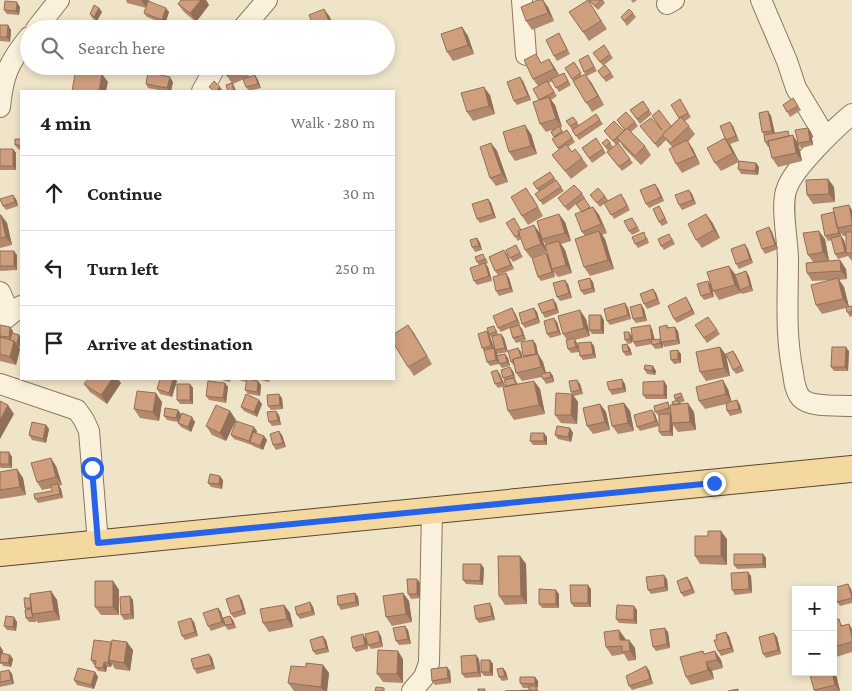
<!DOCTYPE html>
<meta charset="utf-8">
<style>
:root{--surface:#fff;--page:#f2f2f2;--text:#202124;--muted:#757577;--line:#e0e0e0}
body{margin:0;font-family:"Crimson Pro",serif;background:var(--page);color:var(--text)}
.controls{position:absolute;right:15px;bottom:15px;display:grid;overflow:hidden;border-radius:0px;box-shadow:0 2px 8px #0003}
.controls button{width:45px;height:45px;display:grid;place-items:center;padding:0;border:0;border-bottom:1px solid var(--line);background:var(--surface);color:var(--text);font:25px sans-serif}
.stop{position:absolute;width:15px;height:15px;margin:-11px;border:4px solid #2563eb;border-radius:50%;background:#fff}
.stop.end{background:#2563eb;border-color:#fff;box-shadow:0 1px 5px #0008}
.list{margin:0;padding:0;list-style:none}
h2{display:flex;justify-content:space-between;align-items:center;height:65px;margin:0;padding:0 20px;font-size:21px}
h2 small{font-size:16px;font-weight:400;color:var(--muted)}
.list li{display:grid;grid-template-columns:32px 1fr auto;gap:15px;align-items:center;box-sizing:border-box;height:75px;padding:0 20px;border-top:1px solid var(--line)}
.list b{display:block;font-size:19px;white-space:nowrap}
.list em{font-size:16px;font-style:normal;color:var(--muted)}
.icon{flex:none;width:28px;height:28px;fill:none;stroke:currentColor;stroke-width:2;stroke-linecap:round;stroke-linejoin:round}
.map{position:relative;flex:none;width:852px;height:691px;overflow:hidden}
.search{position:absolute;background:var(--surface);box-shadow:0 2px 8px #0003;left:20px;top:20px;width:375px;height:55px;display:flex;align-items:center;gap:12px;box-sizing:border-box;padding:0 18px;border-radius:28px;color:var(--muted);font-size:19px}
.panel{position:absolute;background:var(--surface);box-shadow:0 2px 8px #0003;left:20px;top:90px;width:375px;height:290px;border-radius:0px}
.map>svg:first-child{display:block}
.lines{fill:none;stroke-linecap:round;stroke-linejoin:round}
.minor-casing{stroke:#8d765c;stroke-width:22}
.major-casing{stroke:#5b4430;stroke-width:28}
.minor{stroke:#faf1dc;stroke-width:20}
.major{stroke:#f3d9a0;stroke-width:26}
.wall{fill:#b2896c;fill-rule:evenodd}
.shaded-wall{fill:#916f58}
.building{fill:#cf9f7d;stroke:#916f58}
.route{stroke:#2563eb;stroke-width:6}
</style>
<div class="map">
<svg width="852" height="691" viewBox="0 0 852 691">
<rect width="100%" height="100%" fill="#f0e4c8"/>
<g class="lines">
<defs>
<path id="minor" d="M522,0l4,55
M761,0l26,61 9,27 30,50
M667,4l7,-4
M36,29l23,-29
M242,29l25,-29
M202,91l14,-25
M0,107c3,-32 9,-45 29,-70
M852,114c-17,14 -58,54 -65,74 -7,17 1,52 1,72 0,38 -3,74 5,113 1,8 2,18 8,25 10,10 37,7 51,8
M0,292l10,22
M0,323l21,-17
M0,384l77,26 7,10 5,11 9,112
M412,691l12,-14 5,-14 3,-153"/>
<path id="major" d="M0,553l852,-84"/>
</defs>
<use href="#minor" class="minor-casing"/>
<use href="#major" class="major-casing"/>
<use href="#minor" class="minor"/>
<use href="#major" class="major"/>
</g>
<path class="wall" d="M126,0h23v1l20,11 -4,12 -18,-7 -3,-4 2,-5 -19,-5z
M181,0h25l3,5 -13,17 -12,-10 -6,-8z
M588,0h15l2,3 -7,7z
M631,0h6l-4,3z
M20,7l-1,8 -12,-1 -3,-4z
M548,7l6,14 -22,9 -6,-9z
M99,8l3,4 -5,9 -4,-2 -3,-5z
M594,9l13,20 -18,12 -20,-29z
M633,13l3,4 -9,9 -6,-9z
M0,25h8l3,5 -1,12 -10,-1z
M462,27l6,9 6,18 -21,7 -6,-9z
M562,38l8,16 -13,7 -3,-5z
M604,45l9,13 -10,8 -10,-13z
M588,55l9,16 -10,5 -3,-4z
M549,59l6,9 4,7 5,-2 7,12 -12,7 -7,-11 -3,2 8,13 -6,4 4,5 7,22 -2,1 3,4 4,-2 8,12 -7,5 4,5 10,6 6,8 -17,13 -19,-24 7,-5 -7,-11 3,-1 -4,-6 1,-2 -6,2 -6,-8 -2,-38 -5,-7 10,-16z
M574,62l8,14 9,6 13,23 -12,7 -27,-44z
M605,65l9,12 -8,5 -8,-11z
M168,66h20l-4,9 -15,-7z
M222,66h23l4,11 -4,2 10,-4 3,5 3,8 -12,3 -3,-4 -2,-8 -11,5 2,4 -8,-12z
M288,66h11l1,3 -8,4z
M523,81l8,19 -14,5 -3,-4z
M173,82l-2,9h-7l-16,-3 -2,-4z
M490,95l5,19 -22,7 -6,-9z
M793,98l8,12 -11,7 -7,-12z
M680,99l11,18 -6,4 10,13 -7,8 5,7 7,15 -18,9 -6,-9 -4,-17 -6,-7 -8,8 -18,-22 21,3 10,-3 8,-8z
M643,101l9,13 -12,10 -10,-14z
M768,111l3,5 4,17 16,2v1h2l5,7 10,-15 3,4 2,13 -12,3 -2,-3 3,16 -24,6 -6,-9 -3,-11h-1l-3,-5 -1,-7 -2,-3z
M596,114l7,10 -24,16 -13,-19 7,-4 6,8z
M617,120l18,2 3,4 -7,6 14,14 6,9 -10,10 -18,-18 -3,-5 -2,1 15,20 -11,8 -15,-19 9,-7 -12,-14h20l1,-1z
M733,126l6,15 -9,3 9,17 17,2 3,4 -1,8 -17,-1 -3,-5 1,-7 -18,9 -6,-8 10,-25z
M531,134l6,20 -22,7 -6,-9z
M596,138l10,15 -14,10 -10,-15z
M21,139v11l-3,-1 -3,-4z
M610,142l3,5 -5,4 -6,-8z
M491,143l6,8 11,31 -12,4 -6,-8z
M0,149h13l3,4v17h-16z
M550,172l14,19 -21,14 -8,-11 4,-2 -6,-9z
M828,179l6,8 1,15 -22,2 -6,-9z
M658,188l6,13 -15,7 -3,-4z
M582,193l3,5h-1l6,10 3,-1 6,8 8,18 -5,2 3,4 9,30 -24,7 -6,-9 1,-31 -3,-4v-20l-6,-8 -8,7 -10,-13z
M692,194l4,10 -14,6 -3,-5z
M590,195l15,1 3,4 16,-2 6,12 -16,9 -9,-16 -5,4z
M532,196l11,20 -15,9 -6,-9z
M16,199l2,7 -12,4 -3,-4z
M488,199l3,4 5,15 -16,5 -3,-4z
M659,206l3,5 6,12 -6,3 -3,-4z
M852,210v51l-4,-5 -10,3 -3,-5 -3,-14 -4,1 -3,-5zM840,232l3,4h3v11l-2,-7 -3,-4z
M0,215h1l6,8 5,22 -12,3z
M565,222l6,19 -10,3 4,6 7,23 -14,4 -4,-5 1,5 -14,4 -3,-4 8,-24 2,3 -2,-11 -4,-6z
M635,222l5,9 -8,4 -3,-4z
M712,222l8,16 -18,10 -6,-8z
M506,223l15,7 19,3 7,19 -16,6 -6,-8 -4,-11 -3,2z
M769,227l3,5 6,17 -13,5 -3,-5z
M647,237l2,6 -11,5 -3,-4z
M477,238l3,5 2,7 -7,2 -3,-5z
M672,238l3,6 -11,6 -3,-4z
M825,239l4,22 -6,1 17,-2 6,9 1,10 -8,1 5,7 5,20 3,-1v10l-2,1 -3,-5 -1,-4 -24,6 -6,-9 15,-25 -19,1 -5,-8 6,-11 -5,-7z
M516,245l7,12 -10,5 -3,-4z
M748,249l5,14 -14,6 -3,-5z
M0,251l17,4v15l-17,1z
M507,254l7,15 -16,6 -3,-4z
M486,258l2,5 -2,1 2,3 4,14 -15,4 -3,-4 5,-16 -2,-3z
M746,271l3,5 4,15 -11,3 -2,-3 1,2 -22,7 -6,-9 22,-16z
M509,278l4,14 -14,4 -3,-5z
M708,281l3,4 3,12 -10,3 -3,-4z
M593,282l2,10 -11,3 -3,-4z
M568,284l4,14 -12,3 -3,-4z
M653,289l3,4 4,11 -13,5 -3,-5z
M689,302l6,12 -18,9 -3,-4z
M556,303l3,10 -14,5 -3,-5z
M625,303l3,5 3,11 -21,6 -3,-4z
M644,309l3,12 -11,2 -3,-4z
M537,312l3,11 -15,5 -3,-4z
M515,313l5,11 -1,1 3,4 4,11 -10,3 -3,-5 -3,-10 -9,4 -3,-4z
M708,317l12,17 -13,9 -12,-18z
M586,319l4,17 -15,4 2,3 2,9 -8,1 -3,-4 -1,-9 -4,-6z
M604,320v14h-12l-3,-4z
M557,322l4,13 -11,3 -3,-4z
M0,325l10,2 3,4v2l6,2 2,3 -1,9h-2l2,2 -4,16 -16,-4z
M408,325l24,39 -18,12 -6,-9z
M667,325l2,3 9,3 2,13 -16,3 -1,-3v4l-8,1 -3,-5 -16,3 -3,-5 19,-13 3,11 6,2z
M497,330l1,5 3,-1 3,4 4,14 -10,2 -3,-4 -3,-12 -3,-4z
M487,331l3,5 4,12 3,4v3l8,-1 3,4 2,8 -8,2 -3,-4 -9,2 -3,-4 -2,-9 -3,-5z
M632,336v7l-4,1 -3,-4z
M591,342l3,4 2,12 -13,2 -3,-4z
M536,344l2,10 5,8 3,11 4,-1 3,4 1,6 -8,2 -4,-7 -20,4 -6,-8 -2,-7 -3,-4 7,-14 3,4 1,5h2z
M720,347l6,8 4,21 -24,5 -6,-9z
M630,348l2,7 -6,1 -3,-4z
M733,351l3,4 8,16 -8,3 -3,-4z
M849,351l-1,20h-14l-3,-4z
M681,354v9l-7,1 -3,-4z
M644,369l12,2 -1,4 -8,-1z
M513,371l2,8 3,5 16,-3 6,8 5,25 -31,6 -6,-9 -2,-25 -1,-6 -2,-2z
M500,374l5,12 -7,2 -3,-4z
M216,379h15l-1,3z
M235,379h12l-1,3z
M256,379h14l-1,3z
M577,380l3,4 3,10 -9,2 4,6 -1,22 -16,-1 -6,-8 17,-21 -1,-2z
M177,381l-5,16 -12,-3 -3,-5z
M664,381l3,5v13h-21l-3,-4z
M121,383l-14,21 -17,-12 -6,-8z
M225,383l3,4 -2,16 -17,-3 -3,-4z
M190,384l3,4v16h-13l-3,-4z
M625,384l1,8 -14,3 -3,-5z
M261,385l-1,11 -12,-2 -3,-4z
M728,389l3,13 6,-2 3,5 2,8 -12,3 -3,-5 -1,-7 -21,5 -6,-8z
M681,393l4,8 -5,2 1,1 13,8 2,18 -18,2 -5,-7v11h-11l-3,-4v-16l-4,-4 18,-7 3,-4 -1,-2z
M282,398l1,11 -12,1 -3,-4z
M162,402l-3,19 -19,-3 -6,-9z
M624,403l6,8 4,20 -16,3 -6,-8z
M262,404l-5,13 -13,-6 -3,-4z
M600,404l6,8 4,18 -17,4 -6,-8z
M230,411l6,9 -10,21 -14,-6 -6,-9z
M181,414l-1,3 15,5 -4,10 -10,-5 -3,-4v-1l-11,-2 -3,-4z
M655,414l4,12 -19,5 -3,-4z
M279,415l2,10 -9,1 -3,-4z
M46,425l3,4 -3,14 -14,-3 -3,-5z
M570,428l3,5 -2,9 -13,-3 -3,-4z
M257,431l-1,2 8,3 3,4 -4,10 -10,-4 -1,-1 -18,-6 -3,-4z
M544,433l3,4v8h-14l-3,-4z
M282,435l4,12 -10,3 -3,-5z
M0,452h9l3,5v11h-11l-1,-1z
M56,466l6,19 -3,1 2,3 2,9 -25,5 -3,-4 17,-8v-3l-10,2 -5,-8z
M17,469l6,9 3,17 -26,4v-27z
M223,480l-1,9 -11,-2 -3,-4z
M727,539v26l-27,-1 -5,-8z
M763,554l3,4v10l-29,1 -3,-4z
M520,556l6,8 1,40 -22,1 -6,-9z
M484,568l-1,17 -17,-1 -3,-4z
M748,572l3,4 1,17 -17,2 -3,-5z
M417,579l3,4v15l-9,1 -3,-5z
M667,579l1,12 -17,3 -3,-4z
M113,581l6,9v25h-18l-6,-8z
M690,581l5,12 -11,4 -3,-4z
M848,584l3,5 1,4v10l-12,3 -3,-4z
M591,589v18h-17l-3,-4z
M51,591l6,9 3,20 -22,3 -2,-3v2h-7l-3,-4v-8l-1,-2 5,-10z
M355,593l3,4 1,9 -18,4 -3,-5z
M403,593l6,8 3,21 -20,4 -6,-9z
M559,594v14h-17l-3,-4z
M130,596l3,4 1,19 -10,1 -3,-5z
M242,600l4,14 -12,4 -3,-4z
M310,602l3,5 2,8 -15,4 -3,-4z
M284,605l6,8 3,14 -24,5 -6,-9z
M492,607l3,13 -16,3 -3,-4z
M218,608l3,4 2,9 10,-1 3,8 -8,2 -3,-4 -14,5 -3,-5z
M637,610v14l-18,-1 -3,-4z
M14,617l3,5 -1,9 -9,-1 -3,-4z
M833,620l11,6 5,-2 3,5v23l-19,6z
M194,622l4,14 -13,4 -3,-4z
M408,630l3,14 -12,1 -3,-4z
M668,632l2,16 -14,3 -3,-4z
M774,633l3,4 4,17 -15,4 -3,-4z
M381,636l2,11 -12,2 -3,-4z
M729,636l5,16 -13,4 -3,-5 -1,-11z
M625,638l1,2h3l6,8 1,12 -8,1 -4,-7 -12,2 -6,-9z
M366,639l2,10 -12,3 -3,-4z
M326,640l3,12 -13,3 -3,-4z
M0,646l3,5v3l7,1 3,4 -2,8 -8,-1 -1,-2h-2z
M133,650l-3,21 -15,-2 -3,-5 -1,3h-4l-1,5 -8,-1 -3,-4 1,-2h-2l-3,-5z
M703,651l2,3 10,-3 6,9 2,8 -11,3 2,8 -23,6 -5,-8z
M209,654l3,4 3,11 -18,5 -3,-5z
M403,659v24l-20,-1 -6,-8z
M479,659l2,18 -16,1 -3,-4z
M490,660l3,4v12h-9l-3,-4z
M323,665l6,8 -2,18h-35h2l-6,-8 18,-16z
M447,667l3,4 1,12 -16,2 -3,-4z
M503,668l3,4 2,8 -6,1 -3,-4z
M9,670l3,4 2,10 -14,3v-15z
M649,670l4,14 -21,6 -3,-4z
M95,672l3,5 -4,12 -17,-4 -3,-5z
M836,674l4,17h-25l-1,-1z
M535,677l3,4 -1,7 2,3h-34l24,-1v-2h-6l-3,-5z"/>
<path class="shaded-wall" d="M141,0h8l-2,8z
M201,0h5l3,5 -13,17 -6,-9z
M543,0l5,7 6,14 -6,-8z
M17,2l3,5 -1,8 -3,-4z
M99,8l3,4 -5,9 -3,-4z
M166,8l3,4 -4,12 -3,-4z
M324,9l6,8 4,12h-2z
M8,25l3,5 -1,12 -3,-5z
M462,27l6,9 6,18 -6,-9z
M549,59l6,9 5,9 -6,-8z
M183,66h5l-4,9 -3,-4z
M243,66h2l4,11 -5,-9z
M102,74l6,8 -2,9h-7z
M585,74l6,8 13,23 -6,-9z
M255,75l3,5 3,8 -3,-4z
M170,77l3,5 -2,9h-2l-2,-3z
M520,77l3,4 8,19 -3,-4z
M232,83l3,5 1,3h-2z
M220,87l3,4h-7z
M484,87l6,8 5,19 -6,-8z
M549,97l6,8 7,22 -6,-8z
M768,111l3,5 4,19 -3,-4z
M730,122l3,4 6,15 -3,-5z
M525,125l6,9 6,20 -6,-8z
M808,128l3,4 2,13 -3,-4z
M793,135l5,9 4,17 -6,-8z
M725,138l6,8 8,16 -6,-9z
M687,140l6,9 7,15 -5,-8z
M491,143l6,8 11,31 -6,-8z
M13,149l3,4v17l-3,-4z
M756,163l3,4 -1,8 -3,-4z
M828,179l6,8 1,15 -6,-8z
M655,184l3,4 6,13 -3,-4z
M689,190l3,4 4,10 -3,-4z
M13,195l3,4 2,7 -3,-4z
M488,199l3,4 5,15 -3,-4z
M849,205l3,5v11z
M593,207l6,8 8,18 -6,-9z
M559,214l6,8 6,19 -6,-8z
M706,214l6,8 8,16 -6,-8z
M1,215l6,8 5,22 -6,-8z
M534,225l6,8 7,19 -6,-8z
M769,227l3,5 6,17 -3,-4z
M837,228l3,4 2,6 -3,-5z
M599,231l6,8 9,30 -6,-9z
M819,231l6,8 4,22 -6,-9z
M841,236l3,4 3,13h-1l2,3 -3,-4z
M477,238l3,5 2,7 -3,-4z
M559,241l6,9 7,23 -6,-8z
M745,244l3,5 5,14 -3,-4z
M504,250l3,4 7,15 -3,-4z
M14,251l3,4v15l-3,-4z
M546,253l3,5 3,11 3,8 -3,-5z
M840,260l6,9 1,10 -6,-8z
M485,263l3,4 4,14 -3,-5z
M729,266l6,8 6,19 -6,-8z
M746,271l3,5 4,15 -3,-5z
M506,273l3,5 4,14 -3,-4z
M590,278l3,4 2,10 -3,-4z
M838,278l6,9 5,20 -6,-8z
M565,280l3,4 4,14 -3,-5z
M708,281l3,4 3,12 -3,-4z
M653,289l3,4 4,11 -3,-5z
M686,297l3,5 6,12 -3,-4z
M553,299l3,4 3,10 -3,-4z
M625,303l3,5 3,11 -3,-4z
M641,304l3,5 3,12 -3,-4z
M512,308l3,5 5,11 -3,-4z
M534,308l3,4 3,11 -3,-5z
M580,310l6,9 4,17 -6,-8z
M601,315l3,5v14l-3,-4z
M554,318l3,4 4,13 -3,-4z
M408,325l6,8 18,31 -5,-8z
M519,325l3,4 4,11 -3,-5z
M650,325l2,4 3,14 -3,-4z
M10,327l3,4 -1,11 -3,-5z
M675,327l3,4 2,13 -3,-4z
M487,331l3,5 4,12 3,4 2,12 -3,-4 -2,-10 -3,-4z
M629,332l3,4v7l-2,-4z
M501,334l3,4 4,14 -3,-4z
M19,335l2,3 -1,9 -3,-4z
M574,338l3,5 2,9 -3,-5z
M660,339l3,5v4l-3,-5z
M533,340l3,4 2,10 5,8 4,14 -6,-9 -5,-13z
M14,341l6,8 -4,16 -6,-8z
M591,342l3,4 2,12 -3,-4z
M627,344l3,4 2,7 -3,-4z
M720,347l6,8 4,21 -6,-8z
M846,347l3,4 -1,20 -3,-4z
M518,348l3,4 3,11 -3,-4z
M678,350l3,4v9l-3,-4z
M733,351l3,4 8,16 -3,-5z
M505,354l3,4 2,8 -3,-4z
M653,366l3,5 -1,4 -3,-4z
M510,367l3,4 3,8 -3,-4z
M497,370l3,4 5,12 -3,-4z
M550,372l3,4 1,6 -3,-5z
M112,379h6l3,4 -14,21 -6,-9z
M173,379h2l2,2 -5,16 -3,-4z
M622,379l3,5 1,8 -3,-4z
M577,380l3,4 3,10 -3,-4z
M723,380l5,9 4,14 -6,-9z
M258,381l3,4 -1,11 -3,-4z
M534,381l6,8 5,25 -6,-9z
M664,381l3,5v13l-3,-4z
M225,383l3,4 -2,16 -3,-5z
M190,384l3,4v16l-3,-4z
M156,393l6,9 -3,19 -6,-9z
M279,394l3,4 1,11 -3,-4z
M572,394l6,8 -1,22 -6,-9z
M259,400l3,4 -5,13 -3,-5z
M737,400l3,5 2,8 -3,-4z
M624,403l6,8 4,20 -6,-8z
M688,403l6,9 2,18 -6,-8z
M600,404l6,8 4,18 -5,-8z
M8,405l6,9 -14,25v-19z
M178,410l3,4 -2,8 -3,-4z
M652,410l3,4 4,12 -3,-5z
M230,411l6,9 -10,21 -6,-8z
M276,411l3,4 2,10 -3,-5z
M670,414l3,4 -1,5 1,2v11l-3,-5z
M192,417l3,5 -4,10 -3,-5z
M46,425l3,4 -3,14 -3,-4z
M254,427l3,4 -4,12 -4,-2z
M570,428l3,5 -2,9 -3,-5z
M279,431l3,4 4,12 -3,-4z
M544,433l3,4v8l-3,-4z
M264,436l3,4 -4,10 -3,-4z
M9,452l3,5v11l-3,-4z
M51,458l5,8 6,19 -6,-8z
M17,469l6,9 3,17 -6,-8z
M220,476l3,4 -1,9 -3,-5z
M58,484l3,5 2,9 -3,-4z
M721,531l6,8v26l-6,-9z
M763,554l3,4v10l-3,-4z
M520,556l6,8 1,40 -6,-8z
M481,564l3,4 -1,17 -3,-4z
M748,572l3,4 1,17 -3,-4z
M664,575l3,4 1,12 -3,-4z
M687,577l3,4 5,12 -3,-4z
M417,579l3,4v15l-3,-4z
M113,581l6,9v25l-6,-8z
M848,584l3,5 1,4v6z
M588,585l3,4v18l-3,-4z
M556,590l3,4v14l-3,-4z
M51,591l6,9 3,20 -6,-9z
M355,593l3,4 1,9 -3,-4z
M403,593l6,8 3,21 -6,-8z
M239,595l3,5 4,14 -3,-4z
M130,596l3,4 1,19 -3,-5z
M310,602l3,5 2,8 -3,-4z
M490,603l2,4 3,13 -3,-4z
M284,605l6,8 3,14 -6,-8z
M634,606l3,4v14l-3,-4z
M218,608l3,4 4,14 -3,-4z
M230,616l3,4 3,8 -3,-4z
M14,617l3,5 -1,9 -3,-4z
M191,618l3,4 4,14 -3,-4z
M849,624l3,5v8z
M405,626l3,4 3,14 -3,-5z
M665,628l3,4 2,16 -3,-4z
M619,630l6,8 1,11 -6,-9z
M378,631l3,5 2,11 -3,-5z
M726,632l3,4 5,16 -3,-4z
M774,633l3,4 4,17 -3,-4z
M363,634l3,5 2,10 -3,-4z
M323,636l3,4 3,12 -3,-4z
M629,640l6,8 1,12 -6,-9z
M127,642l6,8 -3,21 -6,-8z
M0,646l3,5v11l-3,-1z
M398,651l5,8v24l-6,-9z
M715,651l6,9 2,8 -6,-8z
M209,654l3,4 3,11 -3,-4z
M10,655l3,4 -2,8 -3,-4z
M476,655l3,4 2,18 -3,-5z
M109,660l3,4 -1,3 -3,-4z
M490,660l3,4v12l-3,-4z
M104,662l3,5 -1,5 -3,-4z
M706,662l6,9 2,8 -6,-9z
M323,665l6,8 -2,18h-3l-3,-4z
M646,666l3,4 4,14 -3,-5z
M447,667l3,4 1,12 -3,-5z
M503,668l3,4 2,8 -3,-4z
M9,670l3,4 2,10 -3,-4z
M833,670l3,4 4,17h-1l-4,-6 -3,-13h1z
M95,672l3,5 -4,12 -3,-4z
M535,677l3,4v7l-3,-4z"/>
<path class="building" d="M181,0h20l-11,13 -12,-9z
M538,0h5l5,13 -22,8 -5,-14z
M588,0l13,21 -18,11 -14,-20z
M589,0h12l-6,6z
M5,1l12,1 -1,9 -12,-1z
M148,1l18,7 -4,12 -18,-7z
M94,5l5,3 -5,9 -4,-3z
M324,9l8,20h-17l-6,-14z
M629,9l4,4 -9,8 -3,-4z
M114,24l18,5h-19z
M0,25h8l-1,12h-7z
M462,27l6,18 -21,7 -6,-18z
M559,33l8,17 -13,6 -8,-16z
M604,45l6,9 -10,8 -7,-9z
M536,54l5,9 8,-4 5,10 -21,10 -9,-19z
M588,55l6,12 -10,5 -5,-12z
M574,62l7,11 -9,6 -7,-11z
M605,65l6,8 -8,5 -5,-7z
M172,66h11l-2,5z
M222,66h21l1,2 -17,8z
M76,69l26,5 -3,17h-27z
M148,72l22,5 -3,11 -21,-4z
M564,73l4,8 -12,7 -5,-9z
M585,74l13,22 -12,7 -13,-22z
M255,75l3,9 -12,3 -3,-8z
M520,77l8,19 -14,5 -7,-19z
M214,81l6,6 -4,4h-2l-5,-4z
M547,81l7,11 -15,8 -6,-11z
M232,83l2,8h-6l-2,-6z
M484,87l5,19 -22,6 -6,-19z
M549,97l7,22 -16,5 -7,-22z
M793,98l5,8 -11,6 -4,-7z
M680,99l8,14 -9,5 -8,-13z
M643,101l6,9 -12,9 -7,-9z
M659,110l12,16 -9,9h1l-8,9 -15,-18 11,-8 11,12 -10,-14z
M768,111l4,20 -10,1 -3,-19z
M626,112l9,10 -10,8 -8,-10z
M596,114l4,6 -24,16 -4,-6z
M573,117l4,5 -7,4 -4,-5z
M681,117l8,9 -18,17 -9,-8z
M614,121l10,10 -11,10 -9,-10z
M730,122l6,14 -10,4 -1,-2 -5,-12z
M525,125l6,21 -22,6 -6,-20z
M559,126l3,5 -8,6 -3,-5z
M627,128l18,18 -10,10 -18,-18z
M808,128l2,13 -12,2 -3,-13z
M567,130l5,8 -14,10 -6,-9z
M788,131l1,5 -21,5v1h-3l-1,-7z
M793,135l3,18 -24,5 -4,-17z
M596,138l7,11 -14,9 -7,-10z
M725,138l8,15 -18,10 -8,-15z
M15,139h6v6h-6z
M607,139l3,3 -4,5 -4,-4z
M687,140l8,16 -19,8 -7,-15z
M491,143l11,31 -12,4 -10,-31z
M618,143l12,16 -11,8 -12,-15z
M566,144l6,8 3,-3 7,9 -17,13 -13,-16z
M0,149h13v17h-13z
M739,161l17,2 -1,8 -17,-2z
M550,172l4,6 -17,11 -4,-6z
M828,179l1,15 -22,1 -1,-15z
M556,180l5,7 -21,14 -5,-7z
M655,184l6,13 -15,7 -6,-14z
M574,185l8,8 -17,14 -7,-9z
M526,188l12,19 -16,9 -11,-19z
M598,188l7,8 -8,7 -7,-8z
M689,190l4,10 -14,5 -4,-10z
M621,194l6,12 -16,9 -7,-12z
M13,195l2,7 -12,4 -3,-7z
M584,198l6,9 -8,5 -6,-8z
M488,199l5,15 -16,5 -5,-15z
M849,205l3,16v4l-15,3 -4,-20z
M659,206l6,12 -6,4 -6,-13z
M593,207l8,17 -19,8 -7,-18z
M834,212l5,21 -14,3 -4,-21z
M559,214l6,19 -23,6 -5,-18z
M706,214l8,16 -18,10 -8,-16z
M0,215h1l5,22 -6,1z
M514,218l7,12 -3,1 2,3 -5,3 -9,-14z
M632,218l5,9 -8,4 -5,-10z
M534,225l7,19 -16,6 -7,-19z
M769,227l6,18 -13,4 -6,-17z
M599,231l9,29 -24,7 -9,-28z
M819,231l4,21 -15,3 -5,-22z
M644,232l2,7 -11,5 -3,-7z
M846,232h6v21h-6z
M669,234l3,6 -11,6 -3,-7z
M841,236l4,16 -10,2 -4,-16z
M477,238l2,8 -7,1 -2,-7z
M559,241l7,24 -14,4 -7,-24z
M745,244l5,15 -14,5 -5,-15z
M516,245l4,8 -10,5 -4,-8z
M504,250l7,15 -16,6 -6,-14z
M0,251h14v15h-14z
M546,253l6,19 -14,5 -6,-19z
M483,254l2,5 -8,3 -2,-5z
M840,260l1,11 -34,2 -1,-10z
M485,263l4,13 -15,5 -4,-13z
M729,266l6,19 -22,6 -6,-19z
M746,271l4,15 -10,4 -5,-15z
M506,273l4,15 -14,3 -3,-14z
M590,278l2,10 -11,3 -3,-10z
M838,278l5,21 -27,6 -5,-20z
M565,280l4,13 -12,4 -4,-14z
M708,281l3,12 -10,3 -4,-12z
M653,289l4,10 -13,5 -4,-10z
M686,297l6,13 -18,9 -6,-13z
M553,299l3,10 -14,4 -4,-9z
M625,303l3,12 -21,6 -3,-12z
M641,304l3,13 -11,2 -3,-12z
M852,306v6h-5l-1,-5z
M512,308l5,12 -19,8 -5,-12z
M534,308l3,10 -15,6 -3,-11z
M580,310l4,18 -21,6 -5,-18z
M589,315h12v15h-12z
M708,317l9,13 -13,8 -9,-13z
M554,318l4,13 -11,3 -3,-13z
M0,325l10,2 -1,10 -9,-1z
M408,325l19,31 -19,11 -14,-23v-10z
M519,325l4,10 -10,3 -3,-10z
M650,325l2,14 -19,3 -2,-14z
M667,325v3l8,-1 2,13 -16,2 -2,-15z
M494,326l2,6 -7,2 -2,-6z
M487,331l4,15 -9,2 -4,-14z
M624,332h5l1,7 -5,1z
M12,333l7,2 -2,8h-2l-1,-2 -4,-1z
M501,334l4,14 -10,2 -3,-14z
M0,337l14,4 -4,16 -10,-3z
M574,338l2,9 -8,2 -2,-9z
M660,339v4l-8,2 -1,-5z
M533,340l3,14 -13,2 -2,-14z
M591,342l2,12 -13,2 -2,-13z
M627,344l2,7 -6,1 -1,-7z
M720,347l4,21 -24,4 -4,-20z
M832,347h14l-1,20h-14z
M494,348l2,12 -9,2 -3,-12z
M518,348l3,9 -8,2v2l-2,1 -3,-11z
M678,350v9l-7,1 -1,-9z
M733,351l8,15 -8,4 -7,-16z
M505,354l2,8 -8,2 -2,-8z
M538,354l3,13 -25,6 -3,-14z
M645,365l8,1 -1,5 -8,-2z
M510,367l3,8 -10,3 -2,-8z
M497,370l5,12 -7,2 -4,-12z
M550,372l1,5 -8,2 -2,-5z
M514,378l2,6 -10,2 -2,-6z
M88,379h24l-11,16 -17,-11z
M160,379h13l-4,14 -12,-4z
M247,379l11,2 -1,11 -12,-2z
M622,379l1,9 -14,2 -2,-8z
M577,380l3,10 -9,2 -2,-11z
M723,380l3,14 -27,7 -3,-14z
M208,381l17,2 -2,15 -17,-2z
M534,381l5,24 -31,6 -5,-24z
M664,381v14h-21v-13z
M177,384h13v16h-13z
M137,391l19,2 -3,19 -19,-3z
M556,393l16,1 -1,21h-16z
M681,393l1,3 -7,3 -1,-4z
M246,394l13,6 -5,12 -13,-5z
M279,394l1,11 -12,1 -1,-11z
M678,400l2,4 -7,1 -1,-3z
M737,400l2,9 -12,2 -1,-8z
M0,401l8,4 -8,15z
M668,402l1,6 -14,4 -1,-6z
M624,403l4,20 -16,3 -4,-20z
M688,403l2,19 -18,1 -2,-18z
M600,404l5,18 -18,4 -4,-18z
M216,405l14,6 -10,22 -14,-7z
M165,408l13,2 -2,8 -12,-2z
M652,410l4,11 -19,6 -3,-12z
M276,411l2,9 -9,2 -2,-10z
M182,413l10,4 -4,10 -10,-4z
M659,414h11v17l-11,1z
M236,421l18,6 -5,14 -18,-6z
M32,422l14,3 -3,14 -14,-4z
M557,426l13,2 -2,9 -13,-2z
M279,431l4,12 -10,2 -3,-11z
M253,432l11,4 -4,10 -10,-4z
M531,433h13v8h-14z
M0,452h9v12h-9z
M51,458l5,19 -19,5 -6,-19z
M17,469l3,18 -20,3v-18z
M210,474l10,2 -1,8 -11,-1z
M58,484l2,10 -25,5 -1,-5 18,-3 -1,-6z
M708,531h13v25h-26v-20h13z
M734,554h29v10l-29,1z
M498,556h22l1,40h-22z
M463,564h18l-1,17 -17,-1z
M748,572l1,17 -17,1 -1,-17z
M664,575l1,12 -17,3 -2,-13z
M687,577l5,12 -11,4 -4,-12z
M407,579h10v15h-9z
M95,581h18v26h-18z
M848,584l4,14 -15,4 -4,-14z
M570,585h18v18h-17z
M539,589l17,1v14h-17z
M51,591l3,20 -22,3 -2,-20z
M355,593l1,9 -18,3 -1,-9z
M403,593l3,21 -20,3 -3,-21z
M239,595l4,15 -12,4 -5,-15z
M130,596l1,18 -10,1 -1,-18z
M24,598h6l1,10h-6z
M310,602l2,9 -15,4 -2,-8z
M490,603l2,13 -16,3 -2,-13z
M284,605l3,14 -24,4 -3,-14z
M617,605l17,1v14l-18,-1z
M218,608l4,14 -14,4 -5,-13z
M31,609l1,5 1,3 -7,1 -1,-8z
M6,616l8,1 -1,10 -9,-1z
M230,616l3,8 -8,1 -2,-7z
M191,618l4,14 -13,4 -4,-14z
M839,619l2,7 8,-2 3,13v5l-19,5v-27z
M405,626l3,13 -12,2 -3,-13z
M665,628l2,16 -14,3 -3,-17z
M619,630l1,10h9l1,11 -8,1v-6l-16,1 -2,-15z
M378,631l2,11 -12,3 -3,-11z
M726,632l5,16 -13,3 -4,-11h3l-1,-5z
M774,633l4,17 -15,4 -4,-17z
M363,634l2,11 -12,3 -2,-11z
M323,636l3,12 -13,3 -3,-11z
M94,640l17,2 -3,21 -4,-1 -1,6 -8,-1 1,-6 -5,-1z
M112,640l15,2 -3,21 -15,-3z
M378,650l20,1 -1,23h-20z
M703,651l1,3 11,-3 2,9 -11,2 2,8 -22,7 -6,-20z
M1,653l9,2 -2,8 -8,-1z
M209,654l3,11 -18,4 -3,-10z
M476,655l2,17 -16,2 -1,-18z
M481,660h9v12h-9z
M306,663l17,2 -2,22 -33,-4 3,-17 15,1z
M646,666l4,13 -21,7 -3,-10z
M447,667l1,11 -16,3 -1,-12z
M78,668l17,4 -4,13 -17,-5z
M503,668l2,8 -6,1 -2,-8z
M9,670l2,10 -11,2v-10z
M820,672h12l3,13 -21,5 -4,-15z
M520,677h15v7l-15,-1z
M529,686h7v5l-7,-1z
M376,687l8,1v3h-9z
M478,689h7v2h-7z
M738,689v2h-10z
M532,690v1h-27z"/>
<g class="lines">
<path class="route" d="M92,468l6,75 616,-60"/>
</g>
</svg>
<div class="controls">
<button>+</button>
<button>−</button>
</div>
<div class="stop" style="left:92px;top:468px"></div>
<div class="stop end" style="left:714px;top:483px"></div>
<div class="search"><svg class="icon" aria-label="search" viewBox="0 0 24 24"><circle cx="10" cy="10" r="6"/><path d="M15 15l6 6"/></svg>Search here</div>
<section class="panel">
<h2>4 min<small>Walk · 280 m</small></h2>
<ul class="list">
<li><svg class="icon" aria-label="ahead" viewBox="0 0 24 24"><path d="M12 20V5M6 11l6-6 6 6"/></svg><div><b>Continue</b></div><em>30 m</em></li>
<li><svg class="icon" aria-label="left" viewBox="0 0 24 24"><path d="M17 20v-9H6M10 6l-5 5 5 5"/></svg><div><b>Turn left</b></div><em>250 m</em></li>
<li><svg class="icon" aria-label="arrive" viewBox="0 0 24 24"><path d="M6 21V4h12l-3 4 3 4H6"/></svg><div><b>Arrive at destination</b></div></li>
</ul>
</section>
</div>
